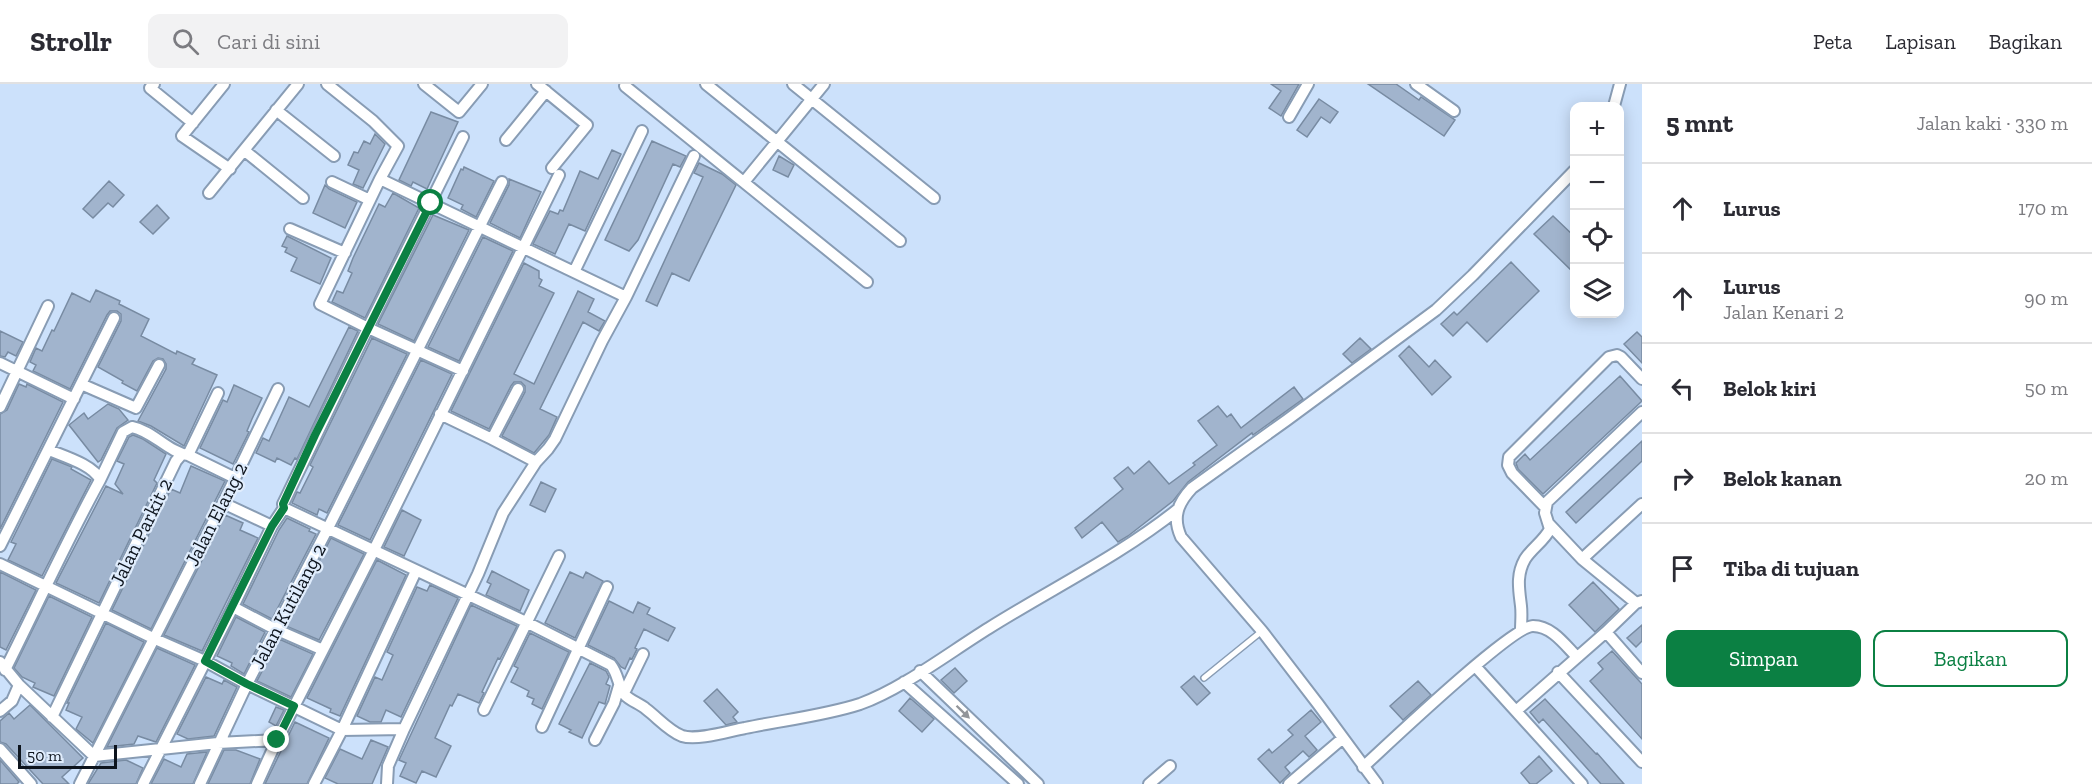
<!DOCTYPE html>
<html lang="id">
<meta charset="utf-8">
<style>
:root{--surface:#fff;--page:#f2f2f3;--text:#2b2b33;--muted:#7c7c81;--line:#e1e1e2;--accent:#0b8043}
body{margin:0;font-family:"Zilla Slab",serif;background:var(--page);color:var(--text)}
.controls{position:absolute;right:18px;top:18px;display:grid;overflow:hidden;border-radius:12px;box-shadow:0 3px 15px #0003}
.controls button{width:54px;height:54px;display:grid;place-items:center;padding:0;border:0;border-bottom:2px solid var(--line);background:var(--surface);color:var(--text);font:30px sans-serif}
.scale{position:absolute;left:18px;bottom:15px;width:99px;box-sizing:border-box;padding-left:6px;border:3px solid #0d141d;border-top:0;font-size:16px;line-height:21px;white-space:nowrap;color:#0d141d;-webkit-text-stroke:4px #e0edfd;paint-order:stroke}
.stop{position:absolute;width:18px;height:18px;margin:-14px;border:4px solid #0b8043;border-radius:50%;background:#fff}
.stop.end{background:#0b8043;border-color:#fff;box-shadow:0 2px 6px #0008}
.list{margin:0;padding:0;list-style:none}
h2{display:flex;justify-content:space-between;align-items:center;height:78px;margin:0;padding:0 24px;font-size:26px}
h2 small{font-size:20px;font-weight:400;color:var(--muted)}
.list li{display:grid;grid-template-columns:39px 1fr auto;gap:18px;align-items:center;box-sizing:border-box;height:90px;padding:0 24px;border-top:2px solid var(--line)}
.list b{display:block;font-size:22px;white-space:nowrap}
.list p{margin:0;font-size:20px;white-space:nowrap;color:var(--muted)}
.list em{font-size:20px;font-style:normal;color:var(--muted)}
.actions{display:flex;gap:12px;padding:18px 24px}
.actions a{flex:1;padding:14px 0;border:2px solid var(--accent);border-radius:12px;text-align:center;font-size:21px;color:var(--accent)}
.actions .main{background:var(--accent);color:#fff}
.icon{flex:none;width:33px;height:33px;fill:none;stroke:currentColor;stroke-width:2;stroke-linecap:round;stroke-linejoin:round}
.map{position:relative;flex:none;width:1642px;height:700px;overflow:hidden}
header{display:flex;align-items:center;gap:36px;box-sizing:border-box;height:84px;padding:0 30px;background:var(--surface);border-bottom:2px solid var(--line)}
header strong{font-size:28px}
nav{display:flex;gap:33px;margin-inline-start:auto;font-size:21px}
.search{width:420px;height:54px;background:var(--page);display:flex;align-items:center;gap:15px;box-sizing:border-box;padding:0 21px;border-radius:12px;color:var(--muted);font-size:22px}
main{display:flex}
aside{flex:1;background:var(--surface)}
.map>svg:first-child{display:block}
.building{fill:#a1b4cd;stroke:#788ba2;stroke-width:1.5}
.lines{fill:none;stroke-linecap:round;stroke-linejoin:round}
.lane-casing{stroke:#889cb4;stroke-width:8}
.street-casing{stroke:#889cb4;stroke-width:14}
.lane{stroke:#fff;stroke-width:5}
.street{stroke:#fff;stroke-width:10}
.oneway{fill:#929599}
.route{stroke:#0b8043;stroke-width:8}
.labels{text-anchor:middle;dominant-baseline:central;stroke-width:4.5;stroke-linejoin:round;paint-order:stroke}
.street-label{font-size:20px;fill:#0d141d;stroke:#e0edfd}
</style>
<header>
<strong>Strollr</strong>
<div class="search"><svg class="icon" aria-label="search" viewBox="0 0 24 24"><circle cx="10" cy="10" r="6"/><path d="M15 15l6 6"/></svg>Cari di sini</div>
<nav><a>Peta</a><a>Lapisan</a><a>Bagikan</a></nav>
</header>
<main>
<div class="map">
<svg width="1642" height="700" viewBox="0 0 1642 700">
<rect width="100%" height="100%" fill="#cce1fb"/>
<path class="building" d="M1271,0h28l-18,32 -12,-8 12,-17z
M1368,0h28l23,16 2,-3 34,23 -11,16z
M1319,15l19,13 -8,11 -9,-6 -14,20 -10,-7z
M431,28l27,10 -31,67 -14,-7 -2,4 -12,-6z
M375,50l10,10 -22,44 -10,-4 6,-14 -11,-5 6,-13 4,1 6,-12 6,3z
M652,57l34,15 -6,11 -7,-3 -35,76 -9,11 -24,-11z
M612,66l9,4 -36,77 -16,-7 -14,30 -22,-10 17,-33 8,3 2,-4 3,1 17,-40 18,8z
M779,72l15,9 -6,12 -15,-7z
M699,79l23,11 14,11 -47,96 -17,-8 -15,33 -11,-5 57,-124 -9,-4z
M464,83l30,14 -18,36 -15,-8 2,-4 -15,-7 13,-29 2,1z
M509,95l32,13 -21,46 -30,-15 19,-38z
M109,97l15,14 -11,12 -5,-4 -15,15 -10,-9z
M325,101l4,4 28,13 -12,26 -32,-15z
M393,109l26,15 -54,110 -33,-16 5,-11 6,2 9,-20 -4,-2 5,-13 26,-54 6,3z
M157,121l12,13 -16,16 -13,-12z
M433,131l36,15 -55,111 -36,-17z
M1553,132l22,21v37l-41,-40z
M287,152l44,22 -11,26 -29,-13 6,-13 -12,-6 2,-4 -5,-2z
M483,153l30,14 -54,110 -31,-14z
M1511,178l28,29 -52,51 -20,-20 -14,14 -12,-12 13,-12 3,3z
M524,179l15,8v7l3,2 -3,6 15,7 -40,81 20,10 44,-93 16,8 -6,13 17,9 -6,10 -16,-9 -43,87 17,8 -8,18 -15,18 -32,-17 23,-44v-6l-4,-4h-7l-3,4 -22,43 -38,-18z
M96,206l24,11 -1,3 30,15 -8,17 35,18 1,-3 18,8 -3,5 25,11 -33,71 -33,-20 -13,-5 28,-52v-5l-3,-5 -5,-1 -5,3 -16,30 -15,-8 1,-2 -25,-14 23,-46v-7l-4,-3h-7l-3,4 -37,74 -37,-18 3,-6 -6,-3 6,-14 6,3 10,-21 2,1 18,-38 18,9z
M349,243l9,4 -61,128 -2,-1 -4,7 -14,-7 -2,4 -19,-9 7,-15 6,3 20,-44 20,10z
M0,247l23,11 -7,14 -8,-4 -3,5 -5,-1z
M1637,248l5,5v26l-18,-19z
M372,254l35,16 -80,159 -8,-4 -2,6 -25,-12 5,-11 3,1 13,-26 -3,-2z
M1360,254l11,11 -19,14 -9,-9z
M1409,262l20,21 6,-7 16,17 -19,18 -33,-39z
M421,276l31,14 -82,166 -32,-15z
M1620,292l22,25 -99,93 -25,-25 -2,-6 9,-9 5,6z
M19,300l7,3 1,-3 36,18 -63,127v-115l7,-4z
M234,301l28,13 -10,21 -5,12 2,1 -16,32 -33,-16 23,-48 4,2z
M1294,303l9,12 -50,36 -1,-2 -64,49 -15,19 -45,35 -10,6 -16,-20 -20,16 -7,-10 48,-39 -9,-11 14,-11 6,7 15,-13 20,23 26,-19 -2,-2 24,-18 -19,-24 20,-15 9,11 4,-3 10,14z
M108,320l11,5 9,11 -11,8 -16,32 -3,2 -29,-37 15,-12 4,6z
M133,351l10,4 23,15 -12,26 3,3 -58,120 -43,-20 50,-97 17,8 -8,-10 9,-20 -7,-3 12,-24z
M1642,357v20l-66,62 -10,-11z
M52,375l20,8 -1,2 20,11 -49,96 -34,-16 8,-16 -5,-2z
M191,382l34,15 -74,148 -39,-19 59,-121 9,4z
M541,398l15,7 -11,23 -15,-7z
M402,426l19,10 -17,36 -20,-9z
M225,431l18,8 -3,7 18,8 -56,113 -38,-16z
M287,434l23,11 -1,2 7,3 -44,85 -29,-15 36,-74z
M331,454l33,16 -45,86 -33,-14z
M377,476l29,15 -66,141 -10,-4 1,-3 -24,-11z
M492,487l37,19 -9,21 -34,-16 5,-11 -4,-2z
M0,488l36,18 -30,60 -6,-3z
M570,488l13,6 3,-6 17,9 -28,57 -30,-15z
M1593,498l26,27 -24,23 -26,-27z
M430,501l28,13 -57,119 -15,-7 -5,12h-11l-13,-6 18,-39 7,3 11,-25 -6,-3 30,-65 10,4z
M49,512l43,21 -38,79 -21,-9 2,-4 -13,-6 -8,-9z
M609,517l24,12 5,-11 12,6 -3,6 28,14 -7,13 -24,-12 -9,19 2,1 -5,10 -2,-1 -5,11 -4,-2 -7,-9 -26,-13z
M471,521l46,21 -17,33 -2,-1 -16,34 2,1 -5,10 -21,-9 -6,12 -2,-1 -15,33 16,8 -15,31 -14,-6 -6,12 -16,-7 6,-13 -7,-3z
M236,533l29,15 -21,42 -13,-8 1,-3 -15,-7z
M106,539l38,19 -51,101 -17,-14 6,-12 -16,-7 3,-7h-2z
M1642,541v16l-6,6 -9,-9z
M530,549l39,19 -27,57 -10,-5 2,-5 -7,-3 2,-5 -18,-9 7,-14 -4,-2z
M279,555l34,15 -22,43 -34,-16z
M157,564l38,17 -39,77 -18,-6 -4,8 -27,3z
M1612,567l30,33v55l-52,-58 13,-12 -5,-6z
M590,579l16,8 3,6 -3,7 4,2 -5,18 -6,-2 -17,36 -13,-6 2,-2 -12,-6z
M955,584l12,13 -13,12 -13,-13z
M1194,592l16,17 -13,12 -16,-18z
M206,593l16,7 2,-4 13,7 -23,49 -26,3 -11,-5z
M1418,597l13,14 -28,25 -13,-14z
M717,605l21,23 -5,5 4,5 -11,3 -22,-24z
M910,614l24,21 -12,13 -23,-21z
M1545,615l51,55 1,-1 27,31h-23l-58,-65 -4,4 -9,-11z
M30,621l53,53 -21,19 7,7h-26l-37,-40 -6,-2v-21l9,-8 5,6z
M276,623l8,3 -8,16 -7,-4z
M1311,626l10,12 -16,14 12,14 -8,7 -6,-6 -18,16 5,6 -10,10 -22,-24 11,-10 3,4 21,-18 -5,-5z
M295,638l34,16 -22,46h-42z
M371,656l17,7 -16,37h-34l-13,-6 15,-29 22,10z
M224,666h12l24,9 -10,25h-42z
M207,668l-14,32h-42l13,-25 17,8 6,-13z
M1539,672l13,15 -16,13h-6l-9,-11z
M0,676l19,22 -2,2h-17z
M126,676l17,8 -7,16h-48l13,-21z"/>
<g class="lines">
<defs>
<path id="lane" d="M1204,594l58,-47"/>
<path id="street" d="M154,0l-4,4 43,35
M224,0l-42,52 48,33
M327,0l46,37 25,25 -18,33
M424,0l35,28 23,-28
M537,0l50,41 -35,43
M706,0l194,157
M793,0l141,114
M1416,0l38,27
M625,2l242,196
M1614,22l6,-22
M276,26l58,46
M1289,33l19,-33
M463,53l-95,191 -48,-24 60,-125c82,39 164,79 246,118l68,-141
M506,56l40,-49
M245,67l58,47
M332,98l38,18
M744,98l80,-98
M209,109l89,-109
M290,145l55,24
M574,188l68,-141
M0,279l74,36
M463,287l-95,-43 -85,176 1,4 242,114 85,43c7,9 7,20 13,29 6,7 15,9 22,15 12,9 23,22 36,27 15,5 47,-5 63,-8 38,-8 78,-12 115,-24 42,-15 90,-52 129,-76 62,-39 130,-72 188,-118
M81,300l55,24 23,-43
M0,323l48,-101
M440,330l52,25 26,-50
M492,355l44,23
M188,371l30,-62
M100,396l23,-48 9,-5c21,4 36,25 56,28l47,23
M223,419l49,23
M1545,423l-33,-34 -4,-8 1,-8 100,-100 8,-2 4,2 21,22
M1549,440l33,35 54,44
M0,462l114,-228
M1582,475l60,-55
M0,480l155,75 50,22 42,23 95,46 62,-1 74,-155 25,-61 33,-51 12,-13 7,-10 47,-98 24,-44
M233,523l42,22 48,21
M1521,546c0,-8 1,-16 0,-24 -2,-17 -5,-31 4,-47 7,-11 19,-18 25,-30l-5,-16 2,-11 95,-90
M1606,548l36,41
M0,578l19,23 75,71 124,-13 59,-3
M1475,582l107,118
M5,586c32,-64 61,-128 95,-190 -6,-15 -37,-24 -51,-30
M920,587l118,113
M1558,588l84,90
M904,598l114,102
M624,609l19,-39
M484,626l75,-154
M0,627l12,-10 7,-16
M1516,627l90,-79 30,-29 6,-2
M52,633l124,-256 6,-7
M542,643l65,-140
M595,656l19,-37 5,-17
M0,665l31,35
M1363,683c24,-22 149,-141 170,-141 19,0 32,19 44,31
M80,700l143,-281 55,-114
M143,700l90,-177 39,-81 12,-18
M200,700l47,-100 81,-156 174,-346
M257,700l20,-44 97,-190 185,-375
M314,700l28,-54 74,-159
M387,700l1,-18 16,-37
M1149,700l21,-18
M1289,700l54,-46
M1377,700l-59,-80 -56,-73 -81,-94c-9,-20 -3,-34 11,-49l95,-68 149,-110 37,-35 101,-104"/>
</defs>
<use href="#lane" class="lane-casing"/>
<use href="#street" class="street-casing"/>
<use href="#lane" class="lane"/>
<use href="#street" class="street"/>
</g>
<defs><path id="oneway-solid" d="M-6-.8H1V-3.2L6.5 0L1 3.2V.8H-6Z" transform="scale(1.5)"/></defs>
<use class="oneway" href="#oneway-solid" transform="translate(963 628) rotate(44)"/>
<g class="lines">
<path class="route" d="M277,656l17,-34 -47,-22 -42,-23 67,-135 12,-18 -1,-4 32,-69 116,-232"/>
</g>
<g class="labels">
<g class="street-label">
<text transform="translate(216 430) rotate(-63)">Jalan Elang 2</text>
<text transform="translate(141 448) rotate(-64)">Jalan Parkit 2</text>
<text transform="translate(288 522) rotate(-62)">Jalan Kutilang 2</text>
</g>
</g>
</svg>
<div class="controls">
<button>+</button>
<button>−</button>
<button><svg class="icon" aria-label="locate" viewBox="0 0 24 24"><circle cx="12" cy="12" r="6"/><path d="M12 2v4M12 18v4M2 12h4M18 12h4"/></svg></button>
<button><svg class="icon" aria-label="layers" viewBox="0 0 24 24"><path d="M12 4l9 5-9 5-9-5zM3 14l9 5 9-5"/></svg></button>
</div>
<div class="scale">50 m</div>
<div class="stop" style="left:431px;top:119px"></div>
<div class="stop end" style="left:277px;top:656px"></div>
</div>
<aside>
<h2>5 mnt<small>Jalan kaki · 330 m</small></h2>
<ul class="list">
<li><svg class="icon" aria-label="ahead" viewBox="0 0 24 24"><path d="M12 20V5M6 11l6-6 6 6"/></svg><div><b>Lurus</b></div><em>170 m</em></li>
<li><svg class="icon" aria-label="ahead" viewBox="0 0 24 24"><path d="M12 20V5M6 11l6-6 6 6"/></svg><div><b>Lurus</b><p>Jalan Kenari 2</p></div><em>90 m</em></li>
<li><svg class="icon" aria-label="left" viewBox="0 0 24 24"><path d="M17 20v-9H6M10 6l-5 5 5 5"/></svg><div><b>Belok kiri</b></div><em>50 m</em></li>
<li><svg class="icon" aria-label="right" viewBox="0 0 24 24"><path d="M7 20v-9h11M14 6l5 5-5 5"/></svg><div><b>Belok kanan</b></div><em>20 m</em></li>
<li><svg class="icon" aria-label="arrive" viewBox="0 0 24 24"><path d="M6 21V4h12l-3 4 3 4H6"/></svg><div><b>Tiba di tujuan</b></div></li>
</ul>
<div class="actions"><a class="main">Simpan</a><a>Bagikan</a></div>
</aside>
</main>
